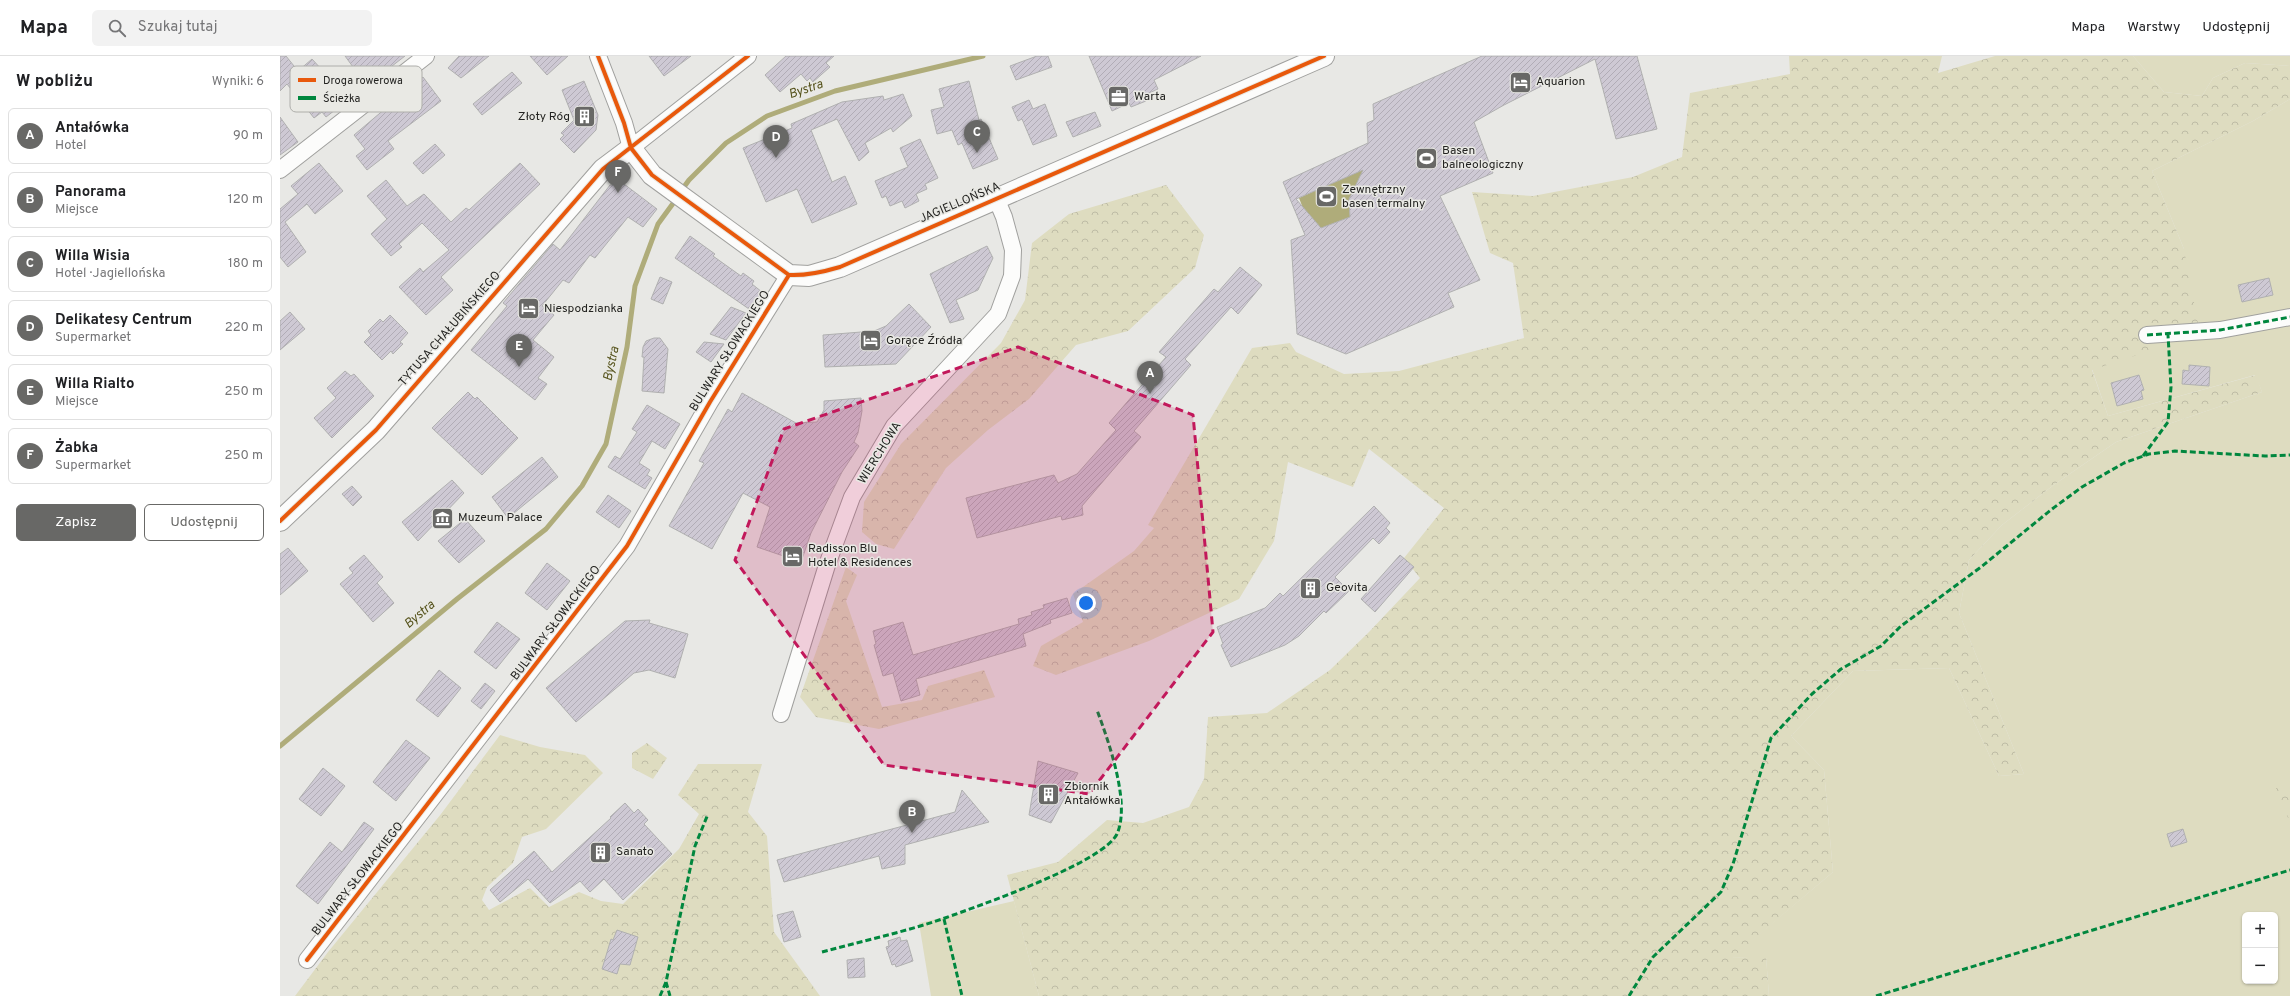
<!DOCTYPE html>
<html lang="pl">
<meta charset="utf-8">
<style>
:root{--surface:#fff;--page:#f2f2f2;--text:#202124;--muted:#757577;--line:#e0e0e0;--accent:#686866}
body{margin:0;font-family:Overpass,sans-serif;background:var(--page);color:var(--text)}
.controls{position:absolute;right:12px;bottom:12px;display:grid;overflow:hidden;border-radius:6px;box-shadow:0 1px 3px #0004}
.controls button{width:36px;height:36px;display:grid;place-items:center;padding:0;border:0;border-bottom:1px solid var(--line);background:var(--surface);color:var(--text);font:20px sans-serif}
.you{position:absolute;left:806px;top:547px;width:14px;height:14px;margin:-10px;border:3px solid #fff;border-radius:50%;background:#1a73e8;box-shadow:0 0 0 6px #1a73e833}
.badge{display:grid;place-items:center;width:26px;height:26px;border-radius:50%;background:var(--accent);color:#fff;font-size:13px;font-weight:700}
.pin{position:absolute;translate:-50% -33px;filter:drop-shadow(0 1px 2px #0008)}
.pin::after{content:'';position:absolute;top:21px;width:14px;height:12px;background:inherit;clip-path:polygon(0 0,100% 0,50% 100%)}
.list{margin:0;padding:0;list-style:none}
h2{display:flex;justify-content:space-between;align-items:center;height:52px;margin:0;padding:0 16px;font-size:17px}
h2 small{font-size:13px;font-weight:400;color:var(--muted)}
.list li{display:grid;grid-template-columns:26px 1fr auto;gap:12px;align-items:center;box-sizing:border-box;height:56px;margin:0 8px 8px;padding:0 8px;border:1px solid var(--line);border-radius:6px}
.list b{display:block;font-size:15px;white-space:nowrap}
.list p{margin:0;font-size:13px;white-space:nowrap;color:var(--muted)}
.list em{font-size:13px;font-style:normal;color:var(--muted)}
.actions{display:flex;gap:8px;padding:12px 16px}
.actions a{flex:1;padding:9px 0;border:1px solid var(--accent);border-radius:6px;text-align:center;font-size:14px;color:var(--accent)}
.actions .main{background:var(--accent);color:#fff}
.icon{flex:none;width:22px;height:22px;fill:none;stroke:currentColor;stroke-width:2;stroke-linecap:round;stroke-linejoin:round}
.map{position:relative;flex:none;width:2010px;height:940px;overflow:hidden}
header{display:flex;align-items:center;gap:24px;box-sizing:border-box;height:56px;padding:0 20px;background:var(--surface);border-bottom:1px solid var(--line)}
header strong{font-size:19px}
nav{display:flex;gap:22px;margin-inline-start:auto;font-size:14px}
.search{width:280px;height:36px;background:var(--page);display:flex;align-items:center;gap:10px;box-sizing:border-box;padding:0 14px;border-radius:6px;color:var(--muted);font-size:15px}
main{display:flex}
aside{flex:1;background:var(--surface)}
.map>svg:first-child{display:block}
.green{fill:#dedcc0;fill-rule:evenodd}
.forest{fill:url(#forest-crowns)}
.water{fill:#afac7a}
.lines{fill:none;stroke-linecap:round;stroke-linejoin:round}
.stream{stroke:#afac7a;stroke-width:5}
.building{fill:url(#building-hatch);stroke:#b0b0b0;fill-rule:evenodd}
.minor-casing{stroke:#a0a09e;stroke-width:18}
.tertiary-casing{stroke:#a0a09e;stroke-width:22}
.minor{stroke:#fcfcfb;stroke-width:16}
.tertiary{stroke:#fcfcfb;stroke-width:20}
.quiet{stroke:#00873e;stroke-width:3;stroke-dasharray:6 3;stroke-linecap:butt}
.cycleway-casing{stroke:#e9e9e4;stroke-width:6}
.cycleway{stroke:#e8590c;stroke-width:4}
.marked{fill:#c2185b;fill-opacity:0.2;stroke:#c2185b;stroke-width:3;stroke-dasharray:8 5;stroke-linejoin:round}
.labels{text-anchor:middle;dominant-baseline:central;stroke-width:3;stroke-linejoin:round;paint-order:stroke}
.poi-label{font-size:12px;fill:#232321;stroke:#e9e9e4;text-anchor:start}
.street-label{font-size:12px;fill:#232321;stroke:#e9e9e4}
.water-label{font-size:13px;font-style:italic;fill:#55521c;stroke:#e9e9e4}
.key{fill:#e9e9e4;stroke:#aeaeaa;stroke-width:1}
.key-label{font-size:11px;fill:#232321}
</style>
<header>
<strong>Mapa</strong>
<div class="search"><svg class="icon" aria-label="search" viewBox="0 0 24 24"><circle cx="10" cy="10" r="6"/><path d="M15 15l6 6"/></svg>Szukaj tutaj</div>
<nav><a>Mapa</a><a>Warstwy</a><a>Udostępnij</a></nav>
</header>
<main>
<aside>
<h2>W pobliżu<small>Wyniki: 6</small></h2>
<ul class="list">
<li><span class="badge">A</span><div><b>Antałówka</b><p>Hotel</p></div><em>90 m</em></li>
<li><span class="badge">B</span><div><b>Panorama</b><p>Miejsce</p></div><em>120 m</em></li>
<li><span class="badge">C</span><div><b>Willa Wisia</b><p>Hotel · Jagiellońska</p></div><em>180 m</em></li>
<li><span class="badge">D</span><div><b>Delikatesy Centrum</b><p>Supermarket</p></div><em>220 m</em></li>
<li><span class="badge">E</span><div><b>Willa Rialto</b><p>Miejsce</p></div><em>250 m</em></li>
<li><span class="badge">F</span><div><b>Żabka</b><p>Supermarket</p></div><em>250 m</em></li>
</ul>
<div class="actions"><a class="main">Zapisz</a><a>Udostępnij</a></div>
</aside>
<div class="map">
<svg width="2010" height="940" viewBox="0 0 2010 940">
<defs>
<pattern id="forest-crowns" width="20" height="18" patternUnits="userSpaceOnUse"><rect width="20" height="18" fill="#dedcc0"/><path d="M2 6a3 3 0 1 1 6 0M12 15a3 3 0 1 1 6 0" fill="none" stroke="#bebca5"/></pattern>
<pattern id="building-hatch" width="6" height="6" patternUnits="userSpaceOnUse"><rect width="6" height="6" fill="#cec9d4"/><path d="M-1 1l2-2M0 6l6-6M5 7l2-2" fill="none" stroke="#b1acb6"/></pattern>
</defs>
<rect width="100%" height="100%" fill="#e8e8e5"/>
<path class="green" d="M1853,0h157v10l-45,-3 -32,15 -11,18 -38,-4z
M2010,43v897h-521l-3,-39 -35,1 102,-86 -9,-102 -33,-34 62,-65 96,-3 50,108 25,-2 -65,-161 10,-53 33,-35 53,-41 61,-42 146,-50 -7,-17 -147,41 -16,-47 42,-14 50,-106 -32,-78 101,-50zM1965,859h30v66h-30z
M734,845l25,95h-108l-12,-73z"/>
<path class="forest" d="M1509,0h153l-4,17 57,-17h138l31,36 38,4 11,-18 32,-15 45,3v33l-37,22 -101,50 32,78 16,85 -108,36 16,46 148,-41 6,17 -146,50 -61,42 -53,41 -33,35 -10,53 65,161 -25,2 -50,-108 -96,3 -62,65 33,34 9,102 -101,86 34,-2 3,40h-730l-32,-121 51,-13 49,-42 36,3 46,-16 15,-28 4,-62 59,-4 63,-43 39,-38 51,-54 -16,-20 40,-50 -75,-59 -16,38 -65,-25 -14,79 -35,58 -90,42 -93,34 -23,-9 8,-20 42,-24 -10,-28 61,-43 20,-23 -6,-3 104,-177 38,-5 6,9 48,22 55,-3 125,-33 -11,-75 -23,-10 -18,-61 61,4 100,-19 49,-20 8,-64 100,-19z
M886,129l38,50 -9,33 -67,63 -52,14 -47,54 -41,31 -42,38 -52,81 -18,-5 -14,-12 2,-30 37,-58 100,-101 24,-43 7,-57 37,-29z
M566,511l11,8 -11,26 36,106 40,-7 6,-14 56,-16 11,27 -116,32 -63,-12 -16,-20z
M220,679l40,12 45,8 18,18 -57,56 -24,8 -9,26 -26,24 -5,13 7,10 41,-22 19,19 30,-15 22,9 22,3 56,-55 20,-35 -21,-19 20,-31h64l-14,48 19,24 7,96 46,64h-525l33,-44 113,-138z
M367,687l20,15 -14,21 -21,-11v-15z
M2010,726v41l-14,-35z"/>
<path class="water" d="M1095,108l-26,35 1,18 -29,11 -18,-20 -4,-10z"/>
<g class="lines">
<path class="stream" d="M401,135l8,-11 37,-37 41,-27 68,-25 148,-35
M0,690l177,-147 89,-70 36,-43 24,-42 21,-97 8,-61 23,-62 19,-26"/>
</g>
<path class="building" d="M0,0h6l12,15 14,-12 21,23 20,-15 -8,-11h60l-79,61 -4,-5 -8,6 -27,-34 -7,7z
M179,0h30l-28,22 -13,-10z
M250,0h38l-21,19z
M369,0h42l-27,20z
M506,0h48l-8,7 4,4 -17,15 -3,-4 -3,3 -6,-7 -21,18 -15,-17z
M757,0h11l4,11 -36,13 -6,-14z
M809,0h112l-47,24 4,9 -11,5 1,2 -4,2 2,3 -15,6 -2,-4 -17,8z
M1202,0h155l20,73 -41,10 -21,-80 -91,46 -30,17 19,51 -53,23 40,84 -32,13 6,14 -108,47 -49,-20 -6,-94 14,-5 -22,-53 85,-39 -1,-20 7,-3 -1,-16zM1083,114l-14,29 1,18 -29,11 -25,-29z
M232,16l10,11 -40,32 -9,-11z
M143,21l18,24 -53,40 6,8 -27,21 -11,-14 9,-7 -11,-14 32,-27 -1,-2z
M304,25l14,34 -2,15 -22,23 -14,-14 4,-4 -3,-2 13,-13 -12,-30z
M689,25l10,39 2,-1 17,40 -25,10 -11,-26 -4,2 -6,-15 -15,4 -6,-24 13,-3 -5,-18z
M623,38l9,22 -19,16 -2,-4 -26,15 4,9 -10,9 -22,-42 -26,11 21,52 13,-6 12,28 -45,19 -15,-34 -31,13 -23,-54 49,-20 -1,-4 51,-22 41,-6 1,4z
M749,44l4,9 12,-5 12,32 -24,9 -11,-26 -4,2 -6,-14z
M815,56l6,14 -28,11 -7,-15z
M0,61l18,25 -18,13z
M640,83l18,39 -13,6 2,5 -11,5 3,7 -14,7 -3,-7 -12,5 -4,-10 -4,2 -7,-17 33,-14 -8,-19z
M155,88l10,11 -22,19 -10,-11z
M39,107l24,28 -28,23 -8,-10 -22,18 21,30 -18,15 -8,-10v-48l18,-15 -7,-8z
M240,107l20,21 -99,93 12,13 -27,25 -27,-28 21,-19 3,4 26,-22 -27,-27 -23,21 3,3 -11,9 -20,-22 16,-15 -20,-23 19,-16 21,26 17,-12 27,28 15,-14 3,2z
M344,128l33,25 -14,18 -15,-10 -33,41 -5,-3 -21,28 -6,-3 -21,26 12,9 -21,25 21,17 -16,21 9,6 -12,16 -64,-50 36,-44 -4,-3 50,-59 7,6 50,-65z
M410,180l25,18 -2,2 28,20 2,-3 11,8 -2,3 10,8 -13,17 -74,-51z
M707,190l6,12 -15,32 -22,10 8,19 -14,4 -20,-49z
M960,211l22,18 -24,29 -7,-7 -46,52 6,6 -57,66 7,6 -59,69 1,9 -21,5 -1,-4 -84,22 -11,-40 88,-23 4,8 19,-9 39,-44 -7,-7 57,-66 -7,-5 55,-63 4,3z
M380,221l12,5 -9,22 -12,-5z
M1989,222l4,17 -31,7 -4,-17z
M629,248l22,23 -35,37 -71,3 -2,-32 51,-4 12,-5z
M451,251l15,6 -20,27 -16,-6z
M10,256l15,17 -25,21v-29z
M110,259l18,18 -8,9 3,2 -10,10 -2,-3 -9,9 -18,-18 7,-7 -3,-4 12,-12 3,3z
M374,282h6l8,11 -4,44 -22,-2 2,-34h-2l1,-10 3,-6z
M424,286l20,2 -13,18 -15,-10z
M1909,309l21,2 -1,19 -27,-2 1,-14 6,1z
M65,315l6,5 3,-2 20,22 -42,42 -18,-20 22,-20 -9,-10z
M1859,319l5,15 -3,1 2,8 -26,7 -6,-23z
M188,336l7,7 2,-2 41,41 -36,37 -50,-47z
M462,337l54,30 21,-1 7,-12v-9l37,-3 1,13 -4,22 -4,9 5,4 -17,26 -31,61 -10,29 -44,-15 13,-40 -27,-14 -31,56 -43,-23 35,-63 -5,-2 29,-52 4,3z
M367,349l33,19 -15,25 -13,-8 -13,22 11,7 -3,5 5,3 -7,11 -37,-22 7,-11 5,3 17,-27 -5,-3z
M262,401l16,20 -50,41 -16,-21z
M172,424l12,13 -46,48 -16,-19z
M72,430l10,11 -9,9 -11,-12z
M328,439l23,16 -12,17 -23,-16z
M1094,450l16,17 -4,5 4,4 -11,12 -6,-6 -38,39 14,14 -23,22 -2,-2 -25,25 -14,9 -54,22 -10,-22 2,-1 -6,-17 48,-19 15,-15 3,3z
M185,463l20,22 -26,22 -21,-22z
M8,492l20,23 -28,24v-41z
M84,499l19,22 -6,6 17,20 -21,19 -33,-38 13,-11 -4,-5z
M1120,499l14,12 -39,45 -14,-13z
M267,507l23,18 -23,29 -22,-17z
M787,542l5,15 -22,7 1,3 -28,11 3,12 -110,33 4,16 -19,6 -8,-28 -10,3 -9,-31 2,-1 -3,-13 30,-9 10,33 106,-31 -1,-5 14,-4 -1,-3 13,-4 -1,-3z
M370,564l-1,3 39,11 -13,44 -26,-8 -15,3 -58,49 -30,-34 79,-67z
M217,566l23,17 -24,30 -22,-17z
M159,614l22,18 -23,29 -22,-17z
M205,627l10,8 -14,18 -10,-8z
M126,684l24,18 -34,43 -23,-19z
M758,705l40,12 -27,50 -22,-8z
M43,712l22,18 -24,30 -22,-17z
M682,734l27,32 -84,23v19l-23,5 -3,-13 -95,26 -7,-22 178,-48z
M345,747l9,10 4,-4 10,11 -4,4 28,30 -49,46 -19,-21 -14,13 -10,-11 -30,22 -22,-24 -28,23 -10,-12 44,-39 18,21 59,-54 -1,-1z
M84,766l10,7 -56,75 -22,-18 34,-44 12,10z
M1903,773l4,13 -16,5 -4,-13z
M513,855l8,26 -17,5 -7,-27z
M337,874l21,7 -8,28 -10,-1 -3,10 -15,-5 9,-30 2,1z
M620,881l1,4 6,-1 6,21 -17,6 -1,-3 -3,1 -6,-18 3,-1 -1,-5z
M584,902l1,19 -17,1 -1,-18z"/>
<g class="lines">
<defs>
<path id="minor" d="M318,0l26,67 7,25 117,-92
M0,114l146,-114
M1867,279l73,-5 70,-13
M501,658l46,-149 25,-68 42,-71 104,-112 14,-38 1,-26 -9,-33 -8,-19
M27,904l320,-414 83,-144 79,-127"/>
<path id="tertiary" d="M0,465l96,-91 227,-261 28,-21 21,27 137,100 20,1 31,-9 484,-211"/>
</defs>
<use href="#minor" class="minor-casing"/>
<use href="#tertiary" class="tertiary-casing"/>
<use href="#minor" class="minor"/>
<use href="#tertiary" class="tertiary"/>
<path class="quiet" d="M1867,279l73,-5 70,-13
M1863,400l25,-34 3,-35 -3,-52
M664,863l18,77
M542,896c40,-11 83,-20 123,-34 33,-12 158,-55 172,-84 14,-31 -9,-94 -20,-124
M386,926l4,14
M380,940l6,-14 29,-136 13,-32
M1349,940l24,-39 68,-65 12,-28 38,-126 41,-44 29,-25 40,-23 20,-20 80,-59 71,-58 30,-22 42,-24 25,-9 26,-3 90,5 25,-1
M1596,940l414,-126"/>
<defs>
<path id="cycleway" d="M318,0l26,67 7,25 21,27 137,100c18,1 34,-3 51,-8l484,-211
M0,465l96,-91 227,-261 145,-113
M27,904l320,-414 83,-144 79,-127"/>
</defs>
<use href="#cycleway" class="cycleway-casing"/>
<use href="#cycleway" class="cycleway"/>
</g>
<path class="marked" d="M738,291l175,68 20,217 -124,162 -205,-29 -149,-205 49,-131z"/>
<defs>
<symbol id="hotel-square" viewBox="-11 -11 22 22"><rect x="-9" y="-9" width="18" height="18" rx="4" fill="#686866" stroke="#e9e9e4"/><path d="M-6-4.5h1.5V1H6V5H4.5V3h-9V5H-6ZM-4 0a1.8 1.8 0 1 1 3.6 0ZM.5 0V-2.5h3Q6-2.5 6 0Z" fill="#fff"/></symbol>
<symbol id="office-square" viewBox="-11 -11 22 22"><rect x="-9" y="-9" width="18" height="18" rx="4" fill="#686866" stroke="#e9e9e4"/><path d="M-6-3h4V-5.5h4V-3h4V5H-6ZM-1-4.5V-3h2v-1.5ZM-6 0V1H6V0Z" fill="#fff"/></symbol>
<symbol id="building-square" viewBox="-11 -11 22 22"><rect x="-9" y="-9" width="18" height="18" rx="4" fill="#686866" stroke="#e9e9e4"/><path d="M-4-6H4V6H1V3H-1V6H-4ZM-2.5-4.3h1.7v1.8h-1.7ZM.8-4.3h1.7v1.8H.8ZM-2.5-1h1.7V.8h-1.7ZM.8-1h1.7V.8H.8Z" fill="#fff"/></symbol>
<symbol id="stadium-square" viewBox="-11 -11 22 22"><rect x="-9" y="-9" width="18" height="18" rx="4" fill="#686866" stroke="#e9e9e4"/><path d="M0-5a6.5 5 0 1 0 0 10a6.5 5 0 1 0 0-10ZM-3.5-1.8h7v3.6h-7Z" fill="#fff"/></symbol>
<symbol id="museum-square" viewBox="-11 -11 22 22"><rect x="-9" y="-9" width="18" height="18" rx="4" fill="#686866" stroke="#e9e9e4"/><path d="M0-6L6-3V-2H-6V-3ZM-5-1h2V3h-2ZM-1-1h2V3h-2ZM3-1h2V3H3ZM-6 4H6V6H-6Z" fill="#fff"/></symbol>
</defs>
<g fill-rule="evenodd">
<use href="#hotel-square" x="1228" y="14" width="25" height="25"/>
<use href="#office-square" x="826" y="28" width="25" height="25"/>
<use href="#building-square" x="292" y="48" width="25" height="25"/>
<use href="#stadium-square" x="1134" y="90" width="25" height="25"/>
<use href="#stadium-square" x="1034" y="128" width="25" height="25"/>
<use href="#hotel-square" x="236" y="240" width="25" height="25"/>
<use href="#hotel-square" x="578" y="272" width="25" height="25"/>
<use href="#museum-square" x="150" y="450" width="25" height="25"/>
<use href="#hotel-square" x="500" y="488" width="25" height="25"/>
<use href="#building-square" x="1018" y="520" width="25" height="25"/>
<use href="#building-square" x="756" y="726" width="25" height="25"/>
<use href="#building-square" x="308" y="784" width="25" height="25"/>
</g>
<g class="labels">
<g class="poi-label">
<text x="1256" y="26">Aquarion</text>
<text x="854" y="41">Warta</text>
<text x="290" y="61" text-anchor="end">Złoty Róg</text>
<text x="1162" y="95">Basen<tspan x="1162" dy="14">balneologiczny</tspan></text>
<text x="1062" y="134">Zewnętrzny<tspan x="1062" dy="14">basen termalny</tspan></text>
<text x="264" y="253">Niespodzianka</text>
<text x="606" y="285">Gorące Źródła</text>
<text x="178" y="462">Muzeum Palace</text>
<text x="528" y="493">Radisson Blu<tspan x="528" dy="14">Hotel &amp; Residences</tspan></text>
<text x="1046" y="532">Geovita</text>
<text x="784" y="731">Zbiornik<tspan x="784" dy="14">Antałówka</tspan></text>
<text x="336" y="796">Sanato</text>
</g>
<g class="street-label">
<text transform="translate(680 147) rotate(-23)">JAGIELLOŃSKA</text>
<text transform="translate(170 273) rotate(-49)">TYTUSA CHAŁUBIŃSKIEGO</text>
<text transform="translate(450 295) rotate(-58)">BULWARY SŁOWACKIEGO</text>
<text transform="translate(600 397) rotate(-58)">WIERCHOWA</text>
<text transform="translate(276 567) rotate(-53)">BULWARY SŁOWACKIEGO</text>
<text transform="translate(78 823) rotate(-52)">BULWARY SŁOWACKIEGO</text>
</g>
<g class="water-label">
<text transform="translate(526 34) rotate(-19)">Bystra</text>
<text transform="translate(332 308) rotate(-78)">Bystra</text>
<text transform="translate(140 559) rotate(-40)">Bystra</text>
</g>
</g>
<rect x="10" y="10" width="132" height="46" rx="6" class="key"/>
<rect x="18" y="22" width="18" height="4" fill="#e8590c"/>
<rect x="18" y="40" width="18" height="4" fill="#00873e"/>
<g class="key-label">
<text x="43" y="28">Droga rowerowa</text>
<text x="43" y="46">Ścieżka</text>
</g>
</svg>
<div class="controls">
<button>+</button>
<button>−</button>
</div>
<div class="you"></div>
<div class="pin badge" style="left:870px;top:338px">A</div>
<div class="pin badge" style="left:632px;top:777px">B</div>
<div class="pin badge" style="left:697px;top:97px">C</div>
<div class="pin badge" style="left:496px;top:102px">D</div>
<div class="pin badge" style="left:239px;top:311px">E</div>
<div class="pin badge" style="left:338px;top:137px">F</div>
</div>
</main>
